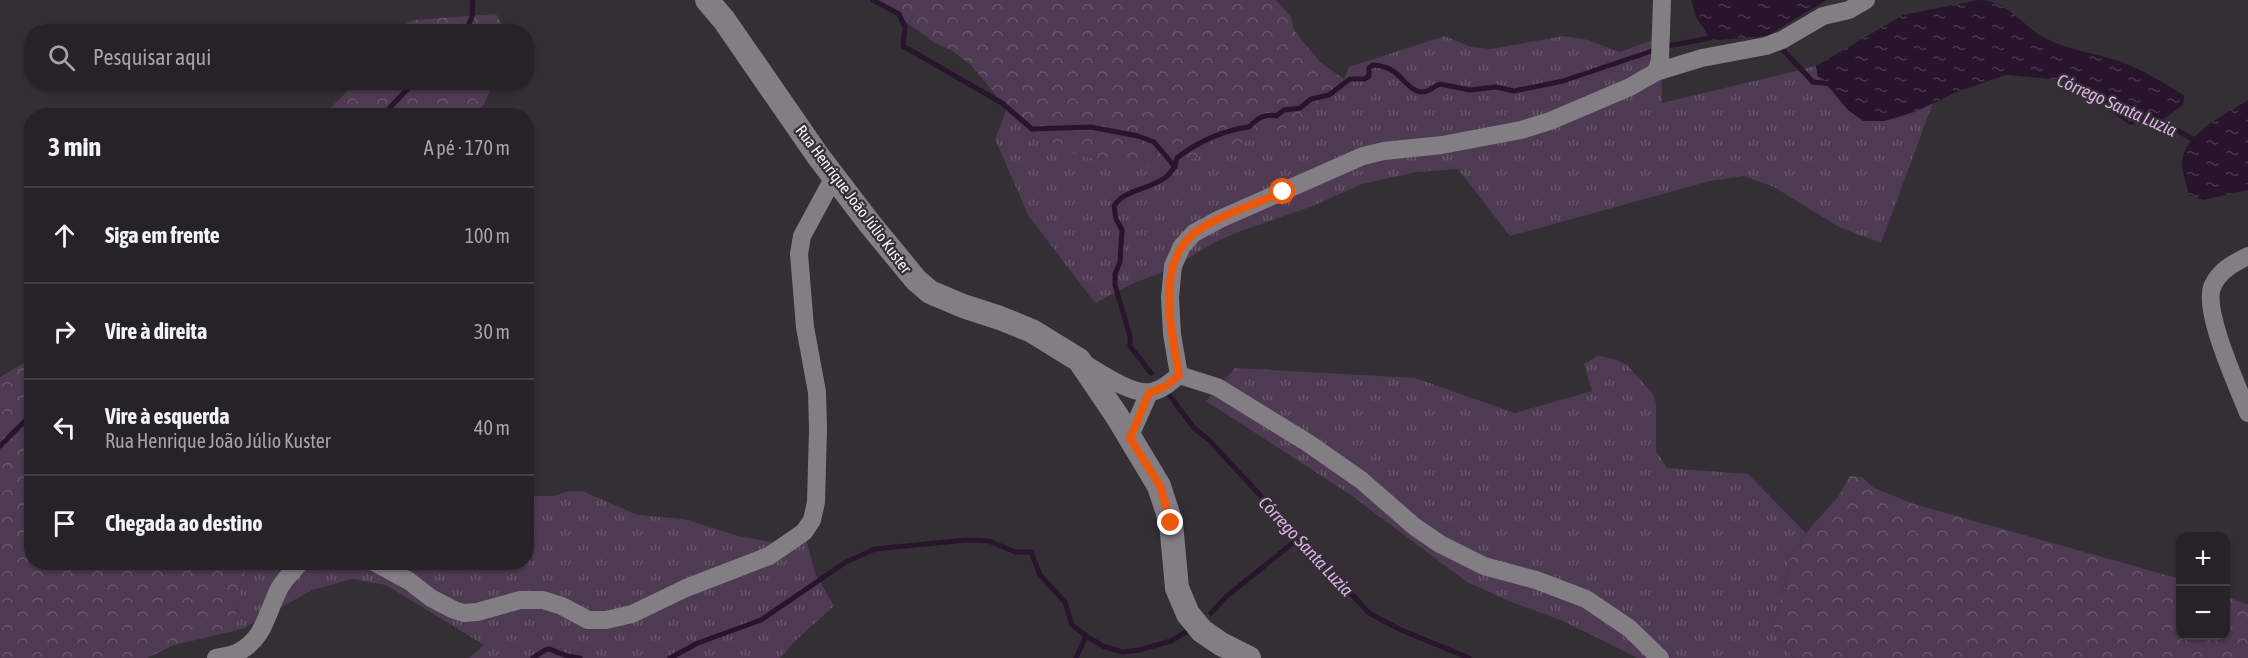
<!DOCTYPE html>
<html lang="pt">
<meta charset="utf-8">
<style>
:root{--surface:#272228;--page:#332f34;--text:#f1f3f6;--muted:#a4a4a8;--line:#433f45}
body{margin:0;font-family:"Asap Condensed",sans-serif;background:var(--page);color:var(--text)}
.controls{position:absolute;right:18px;bottom:18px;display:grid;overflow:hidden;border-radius:12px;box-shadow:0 2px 4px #0004}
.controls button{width:54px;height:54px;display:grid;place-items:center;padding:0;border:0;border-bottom:2px solid var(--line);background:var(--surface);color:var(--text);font:30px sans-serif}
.stop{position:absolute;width:18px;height:18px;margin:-14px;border:4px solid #ea580c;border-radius:50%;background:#fff}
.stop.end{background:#ea580c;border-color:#fff;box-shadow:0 2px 6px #0008}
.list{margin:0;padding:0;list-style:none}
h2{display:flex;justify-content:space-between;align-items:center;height:78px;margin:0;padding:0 24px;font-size:26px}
h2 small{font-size:20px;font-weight:400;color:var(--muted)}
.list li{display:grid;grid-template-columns:39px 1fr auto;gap:18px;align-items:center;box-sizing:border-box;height:96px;padding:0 24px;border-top:2px solid var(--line)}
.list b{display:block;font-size:22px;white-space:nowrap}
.list p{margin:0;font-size:20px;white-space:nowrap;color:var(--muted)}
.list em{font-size:20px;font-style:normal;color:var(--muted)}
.icon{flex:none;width:33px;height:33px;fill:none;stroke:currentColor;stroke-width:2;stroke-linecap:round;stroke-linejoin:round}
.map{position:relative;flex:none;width:2248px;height:658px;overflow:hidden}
.search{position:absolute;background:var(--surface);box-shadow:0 2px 4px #0004;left:24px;top:24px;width:510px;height:66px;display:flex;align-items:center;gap:15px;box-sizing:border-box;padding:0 21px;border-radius:24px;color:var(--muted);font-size:22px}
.panel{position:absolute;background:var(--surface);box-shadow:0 2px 4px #0004;left:24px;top:108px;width:510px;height:462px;border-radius:24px}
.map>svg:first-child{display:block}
.grass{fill:url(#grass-tufts)}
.forest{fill:url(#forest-crowns)}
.water{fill:url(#water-ripples)}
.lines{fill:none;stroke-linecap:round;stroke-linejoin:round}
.stream{stroke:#28142c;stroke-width:5}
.minor{stroke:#837d84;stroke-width:18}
.tertiary{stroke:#837d84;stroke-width:24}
.route{stroke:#ea580c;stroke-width:8}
.labels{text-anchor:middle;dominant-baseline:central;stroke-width:4.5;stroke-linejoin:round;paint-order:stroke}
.street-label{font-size:16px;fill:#f7f3f8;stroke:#342e35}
.water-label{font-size:18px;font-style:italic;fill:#d8afe1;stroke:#342e35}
</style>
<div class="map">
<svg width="2248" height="658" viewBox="0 0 2248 658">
<defs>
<pattern id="grass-tufts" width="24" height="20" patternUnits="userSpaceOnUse" patternTransform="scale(1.5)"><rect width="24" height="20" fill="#4e3a52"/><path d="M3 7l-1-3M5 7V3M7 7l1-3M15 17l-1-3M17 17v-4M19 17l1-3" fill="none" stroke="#68576c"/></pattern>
<pattern id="forest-crowns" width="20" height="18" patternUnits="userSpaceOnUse" patternTransform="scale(1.5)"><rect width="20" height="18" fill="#4e3a52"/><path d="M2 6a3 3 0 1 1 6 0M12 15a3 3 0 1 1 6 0" fill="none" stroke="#68576c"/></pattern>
<pattern id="water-ripples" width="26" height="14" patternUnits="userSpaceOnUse" patternTransform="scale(1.5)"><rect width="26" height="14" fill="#28142c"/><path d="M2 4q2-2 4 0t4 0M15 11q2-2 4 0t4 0" fill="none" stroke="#48374b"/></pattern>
</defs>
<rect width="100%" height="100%" fill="#342e35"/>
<path class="grass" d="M1445,36l26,11 20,2 72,-13 21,3 36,13 41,-15 1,66 154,-37 2,11c12,10 20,24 32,34 23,21 58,4 83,-8l-52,140 -42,-16 -65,-40 -30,-11 -34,5 -200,55 -52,-67 -41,3 -55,12 -49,22 -75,26 -25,11 -42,26 -37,14 -39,20 -67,-88 -33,-76 11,-28 30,23 280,-23 25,-24 8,-20z
M1598,356l17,3 12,6 26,29 3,9v48l11,17 81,6 58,59 -15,22 -17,72 9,20 11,11h-156l-75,-37 -54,-20 -42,-19 -119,-89 -142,-92 29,-33 180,10 100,35 77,-22 -8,-27z
M568,491h14l56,24 46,4 54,17 49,9 19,-6 9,34 19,33 -39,35 -15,17h-311l15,-13 -98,-60 -34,-6 -40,11 -68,38 -10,3 5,-41 9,-27 278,-1 1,-66h27z"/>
<path class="forest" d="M875,0h401l15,17 3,13 26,32 24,17 -3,8 -25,24 -28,17 -125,40 -62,-7 -26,-7 -39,-20 -30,-23 -15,-22 -21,-25 -19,-14 -16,-7z
M496,14l10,17h-114l21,-11z
M357,82h136v1l-9,21 -7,11h-154z
M31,359l1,203 216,1 -9,27 -5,41 -60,14 -27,13h-147v-281z
M1850,476l12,1 12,11 40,16 266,75v57h46v-40l22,9v53h-454l-11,-11 -9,-20 17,-72 19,-27 28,-31z"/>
<path class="water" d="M1691,0h136l-60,36 -49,4 -8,-2 -14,-21z
M1979,0c27,0 43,25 66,38 23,12 49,15 74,23 23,8 44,22 65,34l-1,10 -18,13 -35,7 -66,-45 -58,-5 -47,16 -42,20 -33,10h-21l-15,-11 -16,-20 -14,-13 -2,-11 87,-51z
M2248,100v90l-45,10 -14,-5c-2,-10 -7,-22 -7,-32 1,-30 45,-49 66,-63z"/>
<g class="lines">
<path class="stream" d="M873,0l26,14 6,13 -2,19 99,57 30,26 59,-2 47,9 16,6 21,25
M465,32l7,-15 1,-17
M1667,46l43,-8 5,-3
M1784,51l29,31 19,2
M382,116l32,-34
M2152,116l46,26
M1151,373l-21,-27v-10l-15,-51v-11l5,-12 2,-32 -6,-11 -2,-13c14,-23 57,-14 63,-48 20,-16 47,-28 72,-31 8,-8 15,-14 27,-11l8,-6 16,-2 11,-9 18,-4 21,-16h14l5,-3v-8l4,-3c8,0 20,4 26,11 7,6 16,20 28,15 5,-2 7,-5 13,-7l30,6 26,-3 18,4 49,-10 89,-30
M1170,396l24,32 15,12 160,173 30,16 70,29
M0,446l32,-32
M1211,613l16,-17 72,-58
M533,658c20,-14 12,-9 32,-3 4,2 10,2 15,3
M670,658l28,-15 63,-23 85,-58 29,-13 92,-9 22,1 26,11h16l9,23 25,27 7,23 14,11 17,10 19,6 17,-2 32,-9 15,-9
M1076,658l10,-22"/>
<path class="minor" d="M1656,72l4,-12 2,-60
M2248,256c-14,7 -28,14 -35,29 -12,23 25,102 35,128
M1085,364c15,9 47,31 66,28 11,-2 20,-10 28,-17
M1129,438l20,-45
M374,562l35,19 22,17 23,12 10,3 13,-1 43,-12h23l19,6 26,14h18l26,-6 54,-26 83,-32 35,-24 8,-12 4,-18 2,-73 -1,-37 -12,-65 -6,-73 3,-18 32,-59
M216,658c7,-2 16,-2 22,-6 27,-13 29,-41 42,-65 6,-9 13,-17 21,-25
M1660,658l-31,-30 -43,-29 -50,-19 -52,-14 -44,-22 -25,-17 -54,-47 -53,-37 -91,-56 -38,-12 -7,-41 -2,-37 3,-31 9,-20 12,-13 26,-14 143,-63 21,-5 58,-6 79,-15 29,-9 80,-34 26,-15 46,-14 64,-12 16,-6 41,-24 26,-6 17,-10"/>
<path class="tertiary" d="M707,0l17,20 94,136 52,68 46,56 14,12 33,14 37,12 32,13 47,29 38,56 42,70 12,37 6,65 11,26 14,17 19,13 28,14"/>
</g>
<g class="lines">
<path class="route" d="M1171,523l-11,-37 -30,-48 19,-45 17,-7 13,-11c-7,-43 -24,-107 13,-140 17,-16 68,-33 91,-43"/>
</g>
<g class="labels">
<g class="street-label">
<text transform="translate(854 199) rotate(53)">Rua Henrique João Júlio Kuster</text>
</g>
<g class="water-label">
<text transform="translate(2117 105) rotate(24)">Córrego Santa Luzia</text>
<text transform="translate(1306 546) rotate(47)">Córrego Santa Luzia</text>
</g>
</g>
</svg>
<div class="controls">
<button>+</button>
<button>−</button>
</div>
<div class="stop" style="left:1283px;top:192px"></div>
<div class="stop end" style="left:1171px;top:523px"></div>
<div class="search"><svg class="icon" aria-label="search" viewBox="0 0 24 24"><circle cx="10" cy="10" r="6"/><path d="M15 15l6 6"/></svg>Pesquisar aqui</div>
<section class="panel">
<h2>3 min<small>A pé · 170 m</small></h2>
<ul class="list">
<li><svg class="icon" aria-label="ahead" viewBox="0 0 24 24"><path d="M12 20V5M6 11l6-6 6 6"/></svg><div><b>Siga em frente</b></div><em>100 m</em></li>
<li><svg class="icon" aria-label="right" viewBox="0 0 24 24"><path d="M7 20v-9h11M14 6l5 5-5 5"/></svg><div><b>Vire à direita</b></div><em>30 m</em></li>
<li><svg class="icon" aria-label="left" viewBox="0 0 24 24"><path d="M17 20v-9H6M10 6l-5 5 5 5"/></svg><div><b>Vire à esquerda</b><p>Rua Henrique João Júlio Kuster</p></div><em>40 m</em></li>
<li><svg class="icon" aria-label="arrive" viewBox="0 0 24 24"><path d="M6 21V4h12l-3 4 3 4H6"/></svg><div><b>Chegada ao destino</b></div></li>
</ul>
</section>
</div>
